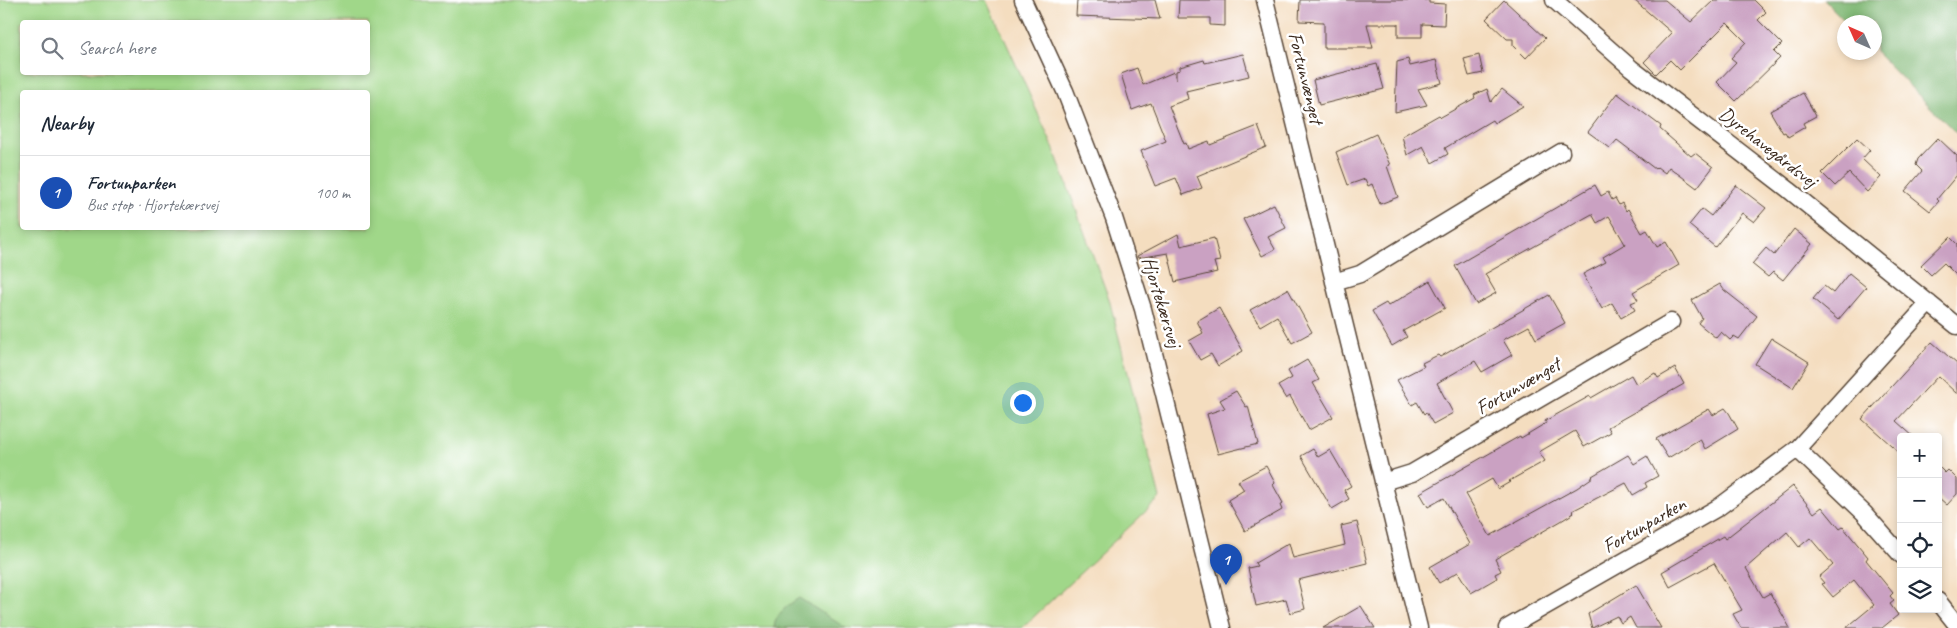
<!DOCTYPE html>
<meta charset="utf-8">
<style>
:root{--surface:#fff;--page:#f6f6f7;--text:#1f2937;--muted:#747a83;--line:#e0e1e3;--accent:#d1495b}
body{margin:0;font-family:Caveat,sans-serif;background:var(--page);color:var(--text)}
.controls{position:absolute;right:15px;bottom:15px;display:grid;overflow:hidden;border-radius:5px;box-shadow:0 2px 8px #0003}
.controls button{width:45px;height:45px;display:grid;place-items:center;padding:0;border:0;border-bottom:1px solid var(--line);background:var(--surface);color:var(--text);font:25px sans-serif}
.compass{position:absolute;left:1837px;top:15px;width:45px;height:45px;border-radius:50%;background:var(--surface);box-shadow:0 2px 8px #0003;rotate:315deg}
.you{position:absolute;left:1022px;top:402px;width:18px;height:18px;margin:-12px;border:4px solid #fff;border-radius:50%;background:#1a73e8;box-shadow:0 0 0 8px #1a73e833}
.badge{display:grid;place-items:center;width:32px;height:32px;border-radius:50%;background:var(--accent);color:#fff;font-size:16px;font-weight:700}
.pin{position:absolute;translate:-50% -41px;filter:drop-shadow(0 1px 2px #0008)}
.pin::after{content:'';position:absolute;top:26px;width:18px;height:15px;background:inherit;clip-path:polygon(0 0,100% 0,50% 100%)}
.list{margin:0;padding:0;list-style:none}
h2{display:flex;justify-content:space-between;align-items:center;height:65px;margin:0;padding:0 20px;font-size:21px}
h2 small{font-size:16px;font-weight:400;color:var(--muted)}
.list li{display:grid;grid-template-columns:32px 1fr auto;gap:15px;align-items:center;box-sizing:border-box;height:75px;padding:0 20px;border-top:1px solid var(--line)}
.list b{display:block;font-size:19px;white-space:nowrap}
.list p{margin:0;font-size:16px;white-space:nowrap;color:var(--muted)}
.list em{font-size:16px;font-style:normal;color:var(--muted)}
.icon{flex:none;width:28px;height:28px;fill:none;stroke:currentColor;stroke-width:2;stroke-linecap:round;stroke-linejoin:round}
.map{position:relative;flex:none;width:1957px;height:628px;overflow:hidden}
.search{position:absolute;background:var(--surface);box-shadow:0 2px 8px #0003;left:20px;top:20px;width:350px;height:55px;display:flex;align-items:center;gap:12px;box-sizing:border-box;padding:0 18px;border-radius:5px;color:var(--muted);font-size:19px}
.panel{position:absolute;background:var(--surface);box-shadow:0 2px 8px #0003;left:20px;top:90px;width:350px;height:140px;border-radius:5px}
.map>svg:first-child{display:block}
.green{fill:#a0d789;stroke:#6e8054;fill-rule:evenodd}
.forest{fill:#80b875;stroke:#5e714a}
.building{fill:#caa1c2}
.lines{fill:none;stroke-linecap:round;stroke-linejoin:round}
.minor-casing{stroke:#574536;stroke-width:19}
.minor{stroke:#fff;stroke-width:16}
.labels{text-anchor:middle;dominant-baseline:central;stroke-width:5;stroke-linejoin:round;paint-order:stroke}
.street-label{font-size:20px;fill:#3b2a1e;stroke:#fff}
</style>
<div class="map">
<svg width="1957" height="628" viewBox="0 0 1957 628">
<rect width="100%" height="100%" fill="#fff"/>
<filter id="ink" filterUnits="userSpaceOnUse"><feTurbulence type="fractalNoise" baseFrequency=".02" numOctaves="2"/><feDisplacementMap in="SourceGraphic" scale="10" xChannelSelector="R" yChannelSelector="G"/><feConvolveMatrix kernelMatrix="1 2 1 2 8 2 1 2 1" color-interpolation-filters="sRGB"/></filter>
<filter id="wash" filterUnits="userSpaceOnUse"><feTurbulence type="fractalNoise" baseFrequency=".0096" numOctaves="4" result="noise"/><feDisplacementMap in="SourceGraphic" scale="20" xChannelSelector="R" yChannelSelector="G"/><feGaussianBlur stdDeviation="1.12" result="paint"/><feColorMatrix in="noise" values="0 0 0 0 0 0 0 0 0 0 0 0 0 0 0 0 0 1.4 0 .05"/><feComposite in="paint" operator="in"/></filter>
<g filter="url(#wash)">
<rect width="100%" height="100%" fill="#f4ddbf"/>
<path class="green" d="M0,0h987l66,147 56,152 51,199 -138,130h-1022zM22,22h346v50h-346zM22,92h346v136h-346z"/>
<path class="forest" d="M1824,0h133v134l-82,-83 -1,-29h-28z
M799,598l47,30h-72c1,-14 14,-23 25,-30z"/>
<g id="blocks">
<path class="building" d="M1077,0h78l5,19 -84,-3z
M1179,0h46v26l-15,-1v-7h-32z
M1300,0h129v3l16,1 -1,21 -22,-1v13h-24v-13h-31l6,24h-49v-26l-25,-1z
M1504,0l41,38 -19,20 -13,-13v-6h-6l-21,-20z
M1634,0h31l26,22 23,-22h40l12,12 -8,8 24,24 -8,8 6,6 -44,43 -19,-19 19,-20 -5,-4 15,-16 -19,-19 -47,47 -10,-10 -14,14 -12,-12 28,-29z
M1243,54l6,22 -63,15 2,8 -19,7 15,38 2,-1 2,6 21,-8 1,4 48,-19 8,21 -69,29 5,12 -19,7 -7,-17 -21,8 -14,-35 25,-10 -15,-38 -19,7 -11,-36 16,-6 6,17 31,-13 2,8v-9l4,-1v-3l24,-7 1,3z
M1479,55l4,18 -14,3 -5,-17z
M1408,59l2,7 26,-6 6,23 -24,6 9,16 -32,7 2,-50z
M1377,64l7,25 -65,16 -6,-25z
M1487,89l4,13 11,-13 21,17 -29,17 -2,-3 -47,28 3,6 -16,9 -9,-17 -16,9 -5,-19 37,-21 2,2 34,-19 -1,-3z
M1617,93l44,33 -1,3 31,27 4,-3 18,14 -16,21 -28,-21 -4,6 -8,-6 -2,2 -38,-29 -7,8 -22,-16z
M1803,93l13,23 -13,7 2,4 -17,10 -3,-5 -2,1 -13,-22z
M1376,134l14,31 -3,1 11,31 -18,7 -8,-20 -4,2 -3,-7 -17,6 -12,-33z
M1857,138l13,12 -8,9 19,18 -14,15 -18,-19 -14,13 -13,-13z
M1938,138l19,18v19l-20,24 2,2 -9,10 -25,-20 17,-20 -6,-6 2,-6z
M1595,185l6,11 7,-4 4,8 3,-2 4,7 3,-2 4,8 2,-2 14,24 5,-3 10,17 9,-5 13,23 -46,27 5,8 -7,3 4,7 -14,8 -9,-15 -10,6 -19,-35 23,-12 -3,-5 22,-13 -16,-28 -12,7 -5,-9 -107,60 11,19 -20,11 -21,-38z
M1736,185l30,23 -12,14 -12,-9 -27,34 -26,-22 13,-16 9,7z
M1274,204l12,24 -18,9 7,12 -13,7 -19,-37z
M1794,229l18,15 -29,36 -10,-8 -5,5 -16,-13 14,-16 8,7z
M1178,234l3,12 33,-8 6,23 -6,1 3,10 -42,10 -7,-29 -30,5 -1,-2z
M1950,237l7,7v32l-13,-13 -13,12 -10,-10z
M1849,273l17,14 -28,33 -25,-21 11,-13 9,7z
M1430,281l15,27 -42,23 4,6 -15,9 -20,-35 14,-8 2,3z
M1720,284l4,6 33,26 -18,23 -5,-3 -4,4 -9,-8 -5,6 -18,-15 4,-5 -10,-18z
M1288,289l24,43 -20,11 -15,-27 -17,10 -10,-16z
M1549,295l16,28 -29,16 -7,-13 -26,14 9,15 -30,17 -7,-11 -38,22 16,30 -20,11 -7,-12 -2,2 -7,-12 -5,3 -15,-25 27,-14 -2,-3 16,-8 2,2z
M1219,308l24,43 -25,15 -7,-12 -11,6 -11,-19 14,-8 -6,-12z
M1771,338l38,24 -16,26 -38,-24z
M1932,342l25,22v30l-19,-18 -42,45 18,16h-13v17l-39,-35z
M1307,360l12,20 -6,3 20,34 -24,13 -19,-34 -4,3 -8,-13 14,-8 -4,-7z
M1675,368l9,16 -76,43 3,5 -27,15 -9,-16 -36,21 6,9 -36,20 1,1 -12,7 -6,-10 -26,15 24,42 87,-48 16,-11 -1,-1 36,-21 6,9 13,-8 11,20 -13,7 2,4 -14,8 -7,-12 -54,28 2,2 -13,8 -66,38 6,12 -6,3 2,4 -26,15 -13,-21 -19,11 -9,-16 40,-23 -26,-46 -16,9 -8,-14 100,-57 1,2 25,-15 -1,-2 45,-25 1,2 40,-23 5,9 19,-11 3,5z
M1236,391l10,16 2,-1 10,38 -40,10 -11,-40 18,-6 -5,-8z
M1725,408l4,5 9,16 -33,20 -5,-10 -32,19 -12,-19 53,-30 4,6z
M1313,449l5,8 12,-7 21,36 -7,4 5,9 -17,10 -31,-53z
M1266,466l9,17 -2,2 10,18 -3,2 2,5 -37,21 -17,-31 16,-10 -6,-9z
M1938,466l7,7 3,-3 9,9v15l-10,11 -9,-8z
M1793,486l21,27 8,-6 18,22 3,-2 25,30 -2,3 27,33 -3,3 4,5 -4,3 8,11 -16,13h-36l28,-23 -20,-25 -21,17 -11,-13 2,-1 -5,-6 14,-12 -23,-27 -11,9 -12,-15 -41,36 17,29 7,-4 20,35h-49l-8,-14 9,-4 -28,-47 -44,24 -8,-15 61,-36 2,3z
M1357,522l10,41 -69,17 7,29 -15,4 -4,-14 -30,7 -8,-38 9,-2 -2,-3 34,-20 4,15 52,-13 -4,-19z
M1636,585l25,43h-25l-6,-11 -9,6 -4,-7 -25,12 -4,-14z
M1361,606l14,22h-52z"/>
</g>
</g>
<g filter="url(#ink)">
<use href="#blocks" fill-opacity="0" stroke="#574536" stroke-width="1"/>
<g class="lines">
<defs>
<path id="minor" d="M1023,0l42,91 49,127 29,91 79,319
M1265,0l154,628
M1554,0l77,68 158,122 168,136
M1334,282l26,-8 201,-122
M1797,449l67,64 37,42
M1383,482l29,-9 259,-151
M1938,601l19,24
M1507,628l212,-121 78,-58 132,-146"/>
</defs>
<use href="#minor" class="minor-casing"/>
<use href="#minor" class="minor"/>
</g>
</g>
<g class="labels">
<g class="street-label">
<text transform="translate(1306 78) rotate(76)">Fortunvænget</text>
<text transform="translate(1768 147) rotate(38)">Dyrehavegårdsvej</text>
<text transform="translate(1162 302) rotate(73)">Hjortekærsvej</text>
<text transform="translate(1518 386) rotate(-30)">Fortunvænget</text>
<text transform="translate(1644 525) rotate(-30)">Fortunparken</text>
</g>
</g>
</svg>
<div class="controls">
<button>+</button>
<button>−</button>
<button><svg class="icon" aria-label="locate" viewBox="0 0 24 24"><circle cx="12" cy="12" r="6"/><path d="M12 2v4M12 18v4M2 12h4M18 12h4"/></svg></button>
<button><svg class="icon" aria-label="layers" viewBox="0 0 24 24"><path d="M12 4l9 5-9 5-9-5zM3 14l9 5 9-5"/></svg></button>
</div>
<svg class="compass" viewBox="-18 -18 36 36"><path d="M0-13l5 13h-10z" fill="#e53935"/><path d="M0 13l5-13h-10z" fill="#747a83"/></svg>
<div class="you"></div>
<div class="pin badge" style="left:1226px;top:585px;background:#1a4fb4">1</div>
<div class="search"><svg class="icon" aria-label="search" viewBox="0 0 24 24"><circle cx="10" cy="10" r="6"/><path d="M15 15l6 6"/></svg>Search here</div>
<section class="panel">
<h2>Nearby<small></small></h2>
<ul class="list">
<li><span class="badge" style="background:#1a4fb4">1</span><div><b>Fortunparken</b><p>Bus stop · Hjortekærsvej</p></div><em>100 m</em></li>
</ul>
</section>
</div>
